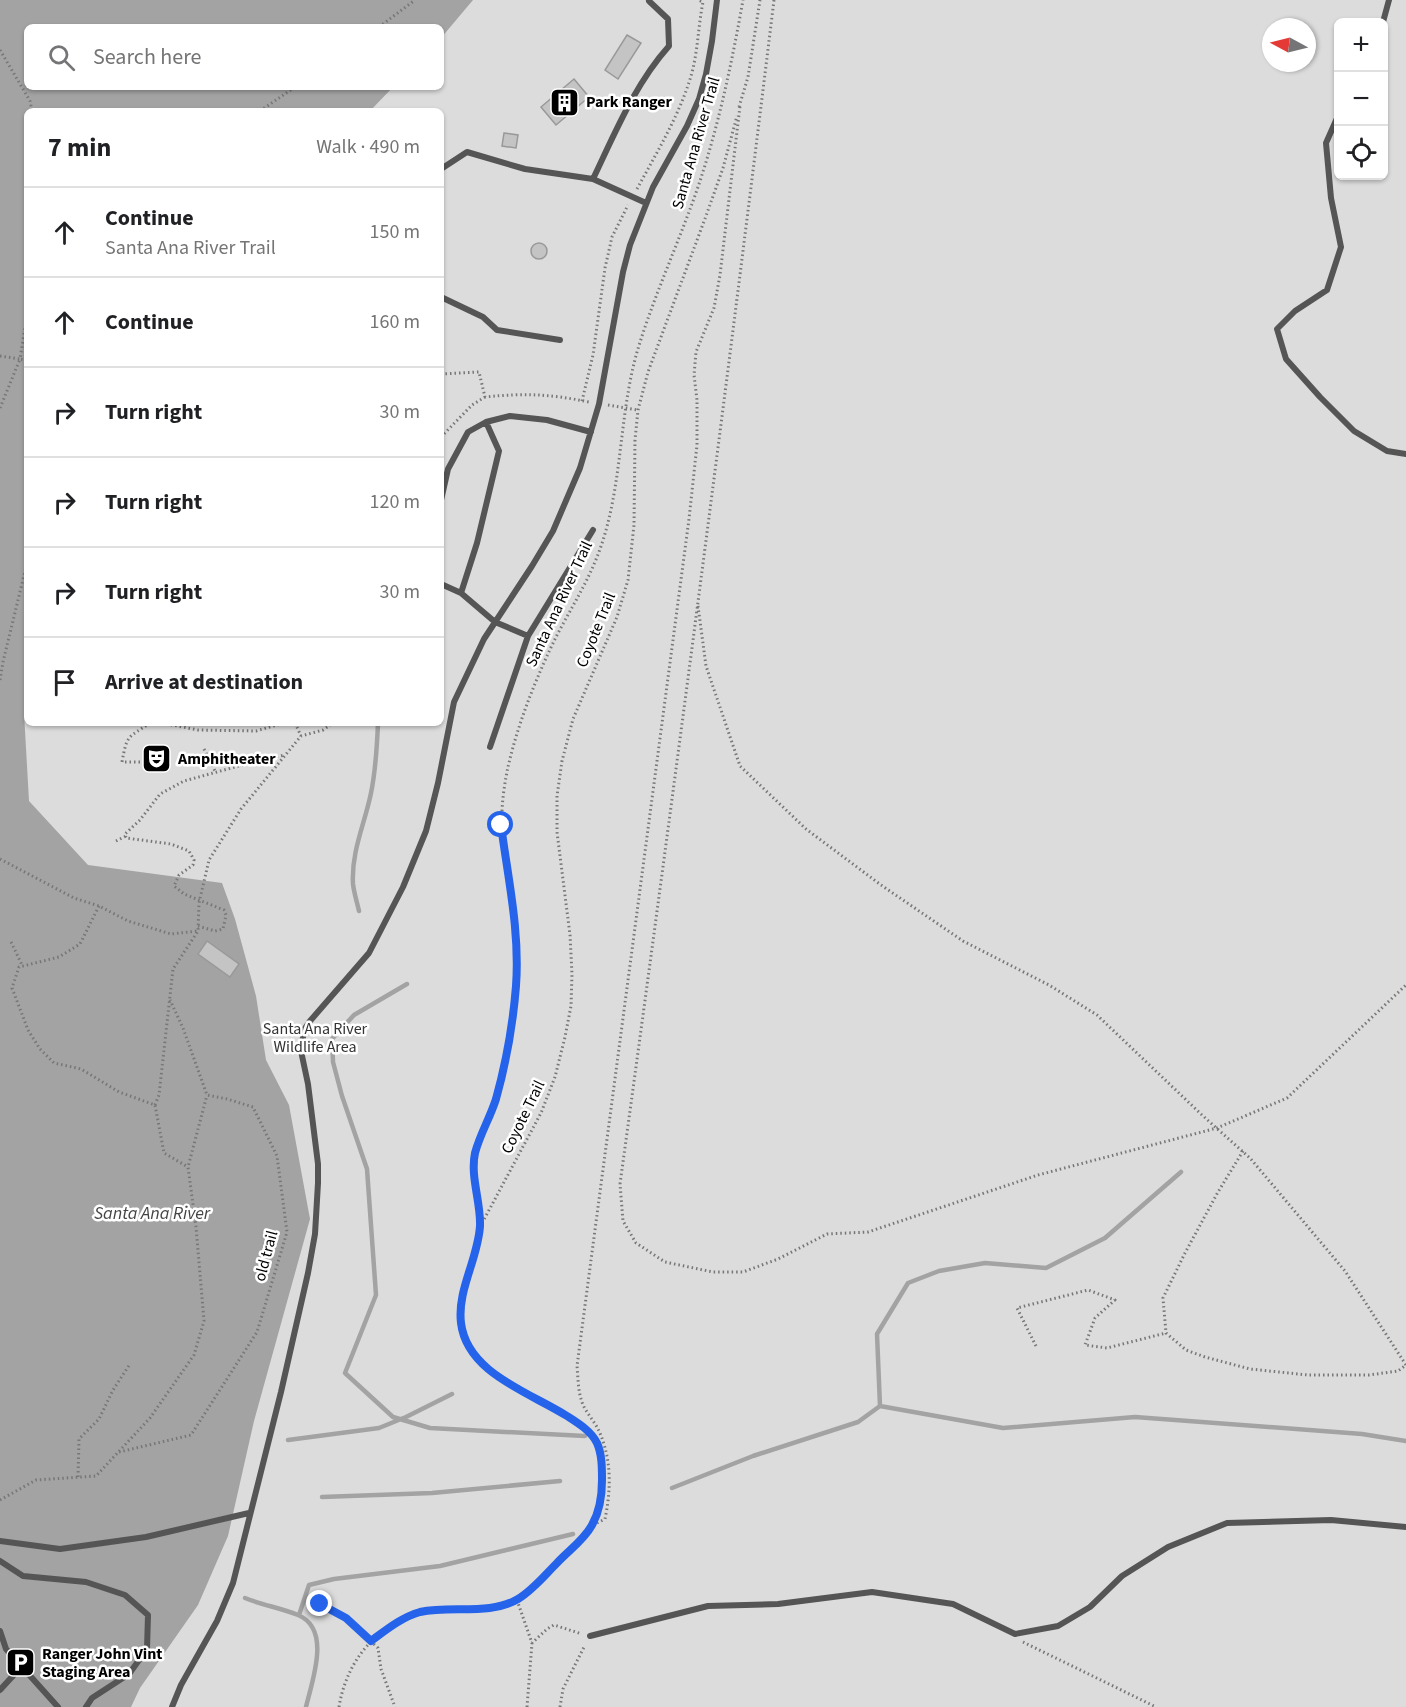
<!DOCTYPE html>
<meta charset="utf-8">
<style>
:root{--surface:#fff;--page:#f6f6f6;--text:#202124;--muted:#757577;--line:#e0e0e0}
body{margin:0;font-family:"Source Sans 3",sans-serif;background:var(--page);color:var(--text)}
.controls{position:absolute;right:18px;top:18px;display:grid;overflow:hidden;border-radius:9px;box-shadow:0 2px 4px #0004}
.controls button{width:54px;height:54px;display:grid;place-items:center;padding:0;border:0;border-bottom:2px solid var(--line);background:var(--surface);color:var(--text);font:30px sans-serif}
.compass{position:absolute;left:1262px;top:18px;width:54px;height:54px;border-radius:50%;background:var(--surface);box-shadow:0 2px 4px #0004;rotate:277deg}
.stop{position:absolute;width:18px;height:18px;margin:-14px;border:4px solid #2563eb;border-radius:50%;background:#fff}
.stop.end{background:#2563eb;border-color:#fff;box-shadow:0 2px 6px #0008}
.list{margin:0;padding:0;list-style:none}
h2{display:flex;justify-content:space-between;align-items:center;height:78px;margin:0;padding:0 24px;font-size:26px}
h2 small{font-size:20px;font-weight:400;color:var(--muted)}
.list li{display:grid;grid-template-columns:39px 1fr auto;gap:18px;align-items:center;box-sizing:border-box;height:90px;padding:0 24px;border-top:2px solid var(--line)}
.list b{display:block;font-size:22px;white-space:nowrap}
.list p{margin:0;font-size:20px;white-space:nowrap;color:var(--muted)}
.list em{font-size:20px;font-style:normal;color:var(--muted)}
.icon{flex:none;width:33px;height:33px;fill:none;stroke:currentColor;stroke-width:2;stroke-linecap:round;stroke-linejoin:round}
.map{position:relative;flex:none;width:1406px;height:1707px;overflow:hidden}
.search{position:absolute;background:var(--surface);box-shadow:0 2px 4px #0004;left:24px;top:24px;width:420px;height:66px;display:flex;align-items:center;gap:15px;box-sizing:border-box;padding:0 21px;border-radius:9px;color:var(--muted);font-size:22px}
.panel{position:absolute;background:var(--surface);box-shadow:0 2px 4px #0004;left:24px;top:108px;width:420px;height:618px;border-radius:9px}
.map>svg:first-child{display:block}
.green{fill:#dcdcdc;fill-rule:evenodd}
.water{fill:#a3a3a3}
.lines{fill:none;stroke-linecap:round;stroke-linejoin:round}
.stream{stroke:#a3a3a3;stroke-width:4.5}
.building{fill:#c4c4c4;stroke:#999;stroke-width:1.5}
.path{stroke:#777;stroke-width:3;stroke-dasharray:1.5 3;stroke-linecap:butt}
.lane{stroke:#555;stroke-width:6}
.route{stroke:#2563eb;stroke-width:8}
.labels{text-anchor:middle;dominant-baseline:central;stroke-width:5;stroke-linejoin:round;paint-order:stroke}
.poi-label{font-size:16px;font-weight:bold;fill:#000;stroke:#fff;text-anchor:start}
.street-label{font-size:16px;fill:#000;stroke:#fff}
.park-label{font-size:16px;fill:#333;stroke:#fff}
.water-label{font-size:18px;font-style:italic;fill:#444;stroke:#fff}
</style>
<div class="map">
<svg width="1406" height="1707" viewBox="0 0 1406 1707">
<rect width="100%" height="100%" fill="#fff"/>
<path class="green" d="M0,0h1406v1707h-1406zM1338,22h46v154h-46zM27,27h414v60h-414zM1271,27h36v36h-36zM27,111h414v612h-414z"/>
<path class="water" d="M0,0h473l-32,38v-11h-414v60h366l-23,24h-343v590l-3,12 5,88 59,64 134,18 13,36 21,77 10,64 23,45 21,114 -56,202 -26,115 -30,69 -58,83 -9,19h-131z"/>
<g class="lines">
<path class="stream" d="M359,911c-2,-9 -5,-18 -6,-27 -2,-32 12,-61 18,-91 5,-24 6,-46 7,-70
M407,984l-53,31 -22,24 1,23 9,34 25,73 9,126 -31,78 48,44 37,11 155,8
M880,1406l-3,-72 31,-51 31,-12 46,-8 61,5 59,-30 76,-66
M288,1440l91,-12 27,-11 46,-23
M672,1488l81,-32 105,-34 22,-16 123,22 132,-11 227,17 44,7
M322,1497l110,-4 128,-12
M245,1598c17,7 36,10 53,17 34,14 14,66 8,92
M299,1615l10,-30 25,-6 106,-13 133,-32"/>
</g>
<path class="building" d="M627,35l14,8 -23,36 -13,-9z
M574,79l15,18 -33,28 -15,-18z
M504,133l14,2 -2,13 -14,-2z
M531 251a8 8 0 1 1 16 0a8 8 0 1 1-16 0Z
M207,941l32,23 -9,13 -32,-23z"/>
<g class="lines">
<path class="path" d="M774,0c-48,395 -100,790 -154,1184l3,37 13,22 29,19 48,10h30l35,-13 49,-25 41,-2 170,-57 179,-47 70,-30 119,-113
M379,27l36,-27
M0,50l30,51 2,10
M739,107l9,-30 12,-77
M260,111l35,-24
M637,189c20,-37 42,-73 54,-113 7,-24 7,-49 12,-74l-5,-2
M0,356l20,3 7,-44
M441,374l38,-2 6,25c40,-4 65,-3 104,5
M582,401l11,-46 12,-87 7,-31 16,-32
M608,405l30,5
M0,408l20,-49 7,2
M441,437l31,-32 13,-8
M698,606l8,60 34,100 66,63 75,56 82,56 86,44 48,30 105,100 48,43 95,113 61,94
M0,680l3,-18 24,-99
M162,723l36,7 58,1 28,-8
M295,723l6,13
M204,749l11,22
M140,762h-18c5,-28 6,-24 28,-39
M116,841l10,-5
M0,859l74,39 25,8 29,15 43,13 27,-3 1,-28 10,-43 32,-51 60,-73 22,-6 10,-7
M99,906l-19,38 -21,13 -40,10 -7,21 16,42 12,19 14,14 27,6 38,23 36,13 9,48 24,14
M198,926l17,5 8,-2 3,-14 -2,-5 -40,-16 -10,-8 5,-11 14,-10 1,-5 -5,-9 -18,-7 -45,-6 -1,-4 15,-14 20,-26 24,-13 84,-23 17,-3
M11,942l11,23
M155,1105l4,-10 14,-126 25,-38
M1243,1151l-25,41 -33,61 -22,45 3,35 20,17 19,7 45,12 58,6h61l29,-4 8,-6
M480,1227l61,-114 14,-36 10,-40 6,-31 1,-32 -2,-39 -13,-103v-36l5,-35 11,-42 44,-102 11,-37 6,-55 1,-85 3,-30 10,-38 58,-156 17,-48 14,-52
M1036,1346l-19,-38 71,-18 27,10 -20,18 -10,27 22,3 59,-15
M119,1452l72,-17 66,-103 30,-100 -10,-76 -24,-49 -26,-8 -20,-4 -24,-67 -13,-28
M78,1477l1,-38 20,-20 14,-29 17,-26
M0,1500l36,-20 60,-4 54,-58 44,-63 10,-34 -8,-94 -8,-60 19,-72
M593,1525l12,-6c6,-29 7,-59 -6,-88 -5,-11 -15,-20 -18,-32 -3,-10 -3,-22 -4,-33l112,-847 8,-74v-45l-3,-25 2,-23 18,-44 6,-33 20,-169
M517,1600l15,43 15,-14 7,-4 28,9
M320,1604l26,14 32,30 3,21 14,38
M1023,1642l133,65
M339,1707c9,-56 51,-96 108,-98 23,-1 47,2 69,-9 17,-8 30,-27 44,-40 17,-17 34,-31 40,-55 4,-18 5,-54 -7,-68 -17,-22 -67,-44 -92,-59 -14,-9 -27,-18 -34,-34 -18,-39 9,-78 13,-116 1,-21 -5,-40 -6,-60 0,-24 14,-44 21,-66 9,-28 14,-59 18,-88 3,-29 5,-59 3,-89 -3,-33 -13,-65 -14,-98 -1,-20 2,-41 6,-60 10,-44 28,-89 48,-130 14,-27 30,-52 41,-80 26,-65 21,-138 40,-205 17,-57 43,-112 62,-168 20,-60 33,-122 44,-184
M527,1707l5,-64
M560,1707l3,-18 22,-44"/>
<path class="lane" d="M1383,22l6,-22
M1338,116l-12,27 5,55 10,49 -14,43 -32,21 -18,18 9,30 34,38 34,34 33,20 19,3
M441,169l26,-17 58,17 68,10 53,24
M593,179c22,-46 42,-95 76,-133l-1,-27 -19,-18
M441,297l42,20 14,13 63,10
M441,500l7,-31 20,-37 18,-10 24,-6 37,4 44,12
M441,584l20,9 34,29 33,14 -38,111
M461,593l16,-50 22,-92 -13,-29
M528,636l65,-106
M0,1541l60,8 86,-12 103,-24
M0,1561l23,15 63,6 39,13 23,20 -1,34 -18,25 -37,24 -6,9
M0,1631l6,18 52,58
M590,1636l118,-30 70,-2 94,-12 81,12 62,30 43,-8 32,-19 32,-31 46,-29 59,-24 104,-3 75,7
M0,1690l22,-24
M172,1707l9,-22 36,-64 16,-38 48,-191 27,-119 7,-39 3,-51v-19l-10,-80 -7,-33 3,-21 6,-9 59,-68 34,-66 23,-56 12,-48 16,-81 30,-63 48,-73 21,-35 27,-63 19,-64 24,-132 7,-27 23,-58 34,-61 12,-27 7,-25 6,-33 5,-41"/>
</g>
<g class="lines">
<path class="route" d="M320,1604l26,14 25,23c15,-11 31,-24 49,-29 32,-7 69,4 98,-13 15,-9 27,-24 39,-36 11,-12 27,-23 35,-38 8,-14 10,-30 10,-45 0,-12 0,-26 -5,-37 -6,-12 -19,-20 -30,-27 -38,-24 -100,-43 -106,-93 -4,-33 17,-64 19,-97 1,-24 -10,-49 -5,-73 5,-19 15,-35 21,-54 10,-36 17,-75 20,-113 4,-55 -8,-107 -15,-161"/>
</g>
<defs>
<symbol id="building-square" viewBox="-11 -11 22 22"><rect x="-9" y="-9" width="18" height="18" rx="4" fill="#000" stroke="#fff"/><path d="M-4-6H4V6H1V3H-1V6H-4ZM-2.5-4.3h1.7v1.8h-1.7ZM.8-4.3h1.7v1.8H.8ZM-2.5-1h1.7V.8h-1.7ZM.8-1h1.7V.8H.8Z" fill="#fff"/></symbol>
<symbol id="theatre-square" viewBox="-11 -11 22 22"><rect x="-9" y="-9" width="18" height="18" rx="4" fill="#000" stroke="#fff"/><path d="M-5-5.5Q0-4 5-5.5V0Q5 5 0 6Q-5 5-5 0ZM-3.3-2.5H-1v1.5H-3.3ZM1-2.5H3.3v1.5H1ZM-2.8 1Q0 5.5 2.8 1Z" fill="#fff"/></symbol>
<symbol id="parking-square" viewBox="-11 -11 22 22"><rect x="-9" y="-9" width="18" height="18" rx="4" fill="#000" stroke="#fff"/><path d="M-3.5-5.5H1a3.5 3.5 0 0 1 0 7H-1V5.5H-3.5ZM-1-3.4V-.6H.8a1.4 1.4 0 0 0 0-2.8Z" fill="#fff"/></symbol>
</defs>
<g fill-rule="evenodd">
<use href="#building-square" x="548" y="86" width="33" height="33"/>
<use href="#theatre-square" x="140" y="742" width="33" height="33"/>
<use href="#parking-square" x="4" y="1646" width="33" height="33"/>
</g>
<g class="labels">
<g class="poi-label">
<text x="586" y="102">Park Ranger</text>
<text x="178" y="759">Amphitheater</text>
<text x="42" y="1654">Ranger John Vint<tspan x="42" dy="18">Staging Area</tspan></text>
</g>
<g class="street-label">
<text transform="translate(696 143) rotate(-74)">Santa Ana River Trail</text>
<text transform="translate(559 604) rotate(-65)">Santa Ana River Trail</text>
<text transform="translate(596 630) rotate(-68)">Coyote Trail</text>
<text transform="translate(523 1117) rotate(-64)">Coyote Trail</text>
<text transform="translate(266 1256) rotate(-75)">old trail</text>
</g>
<g class="park-label">
<text x="315" y="1029">Santa Ana River<tspan x="315" dy="18">Wildlife Area</tspan></text>
</g>
<g class="water-label">
<text x="152" y="1213">Santa Ana River</text>
</g>
</g>
</svg>
<div class="controls">
<button>+</button>
<button>−</button>
<button><svg class="icon" aria-label="locate" viewBox="0 0 24 24"><circle cx="12" cy="12" r="6"/><path d="M12 2v4M12 18v4M2 12h4M18 12h4"/></svg></button>
</div>
<svg class="compass" viewBox="-18 -18 36 36"><path d="M0-13l5 13h-10z" fill="#e53935"/><path d="M0 13l5-13h-10z" fill="#757577"/></svg>
<div class="stop" style="left:501px;top:825px"></div>
<div class="stop end" style="left:320px;top:1604px"></div>
<div class="search"><svg class="icon" aria-label="search" viewBox="0 0 24 24"><circle cx="10" cy="10" r="6"/><path d="M15 15l6 6"/></svg>Search here</div>
<section class="panel">
<h2>7 min<small>Walk · 490 m</small></h2>
<ul class="list">
<li><svg class="icon" aria-label="ahead" viewBox="0 0 24 24"><path d="M12 20V5M6 11l6-6 6 6"/></svg><div><b>Continue</b><p>Santa Ana River Trail</p></div><em>150 m</em></li>
<li><svg class="icon" aria-label="ahead" viewBox="0 0 24 24"><path d="M12 20V5M6 11l6-6 6 6"/></svg><div><b>Continue</b></div><em>160 m</em></li>
<li><svg class="icon" aria-label="right" viewBox="0 0 24 24"><path d="M7 20v-9h11M14 6l5 5-5 5"/></svg><div><b>Turn right</b></div><em>30 m</em></li>
<li><svg class="icon" aria-label="right" viewBox="0 0 24 24"><path d="M7 20v-9h11M14 6l5 5-5 5"/></svg><div><b>Turn right</b></div><em>120 m</em></li>
<li><svg class="icon" aria-label="right" viewBox="0 0 24 24"><path d="M7 20v-9h11M14 6l5 5-5 5"/></svg><div><b>Turn right</b></div><em>30 m</em></li>
<li><svg class="icon" aria-label="arrive" viewBox="0 0 24 24"><path d="M6 21V4h12l-3 4 3 4H6"/></svg><div><b>Arrive at destination</b></div></li>
</ul>
</section>
</div>
